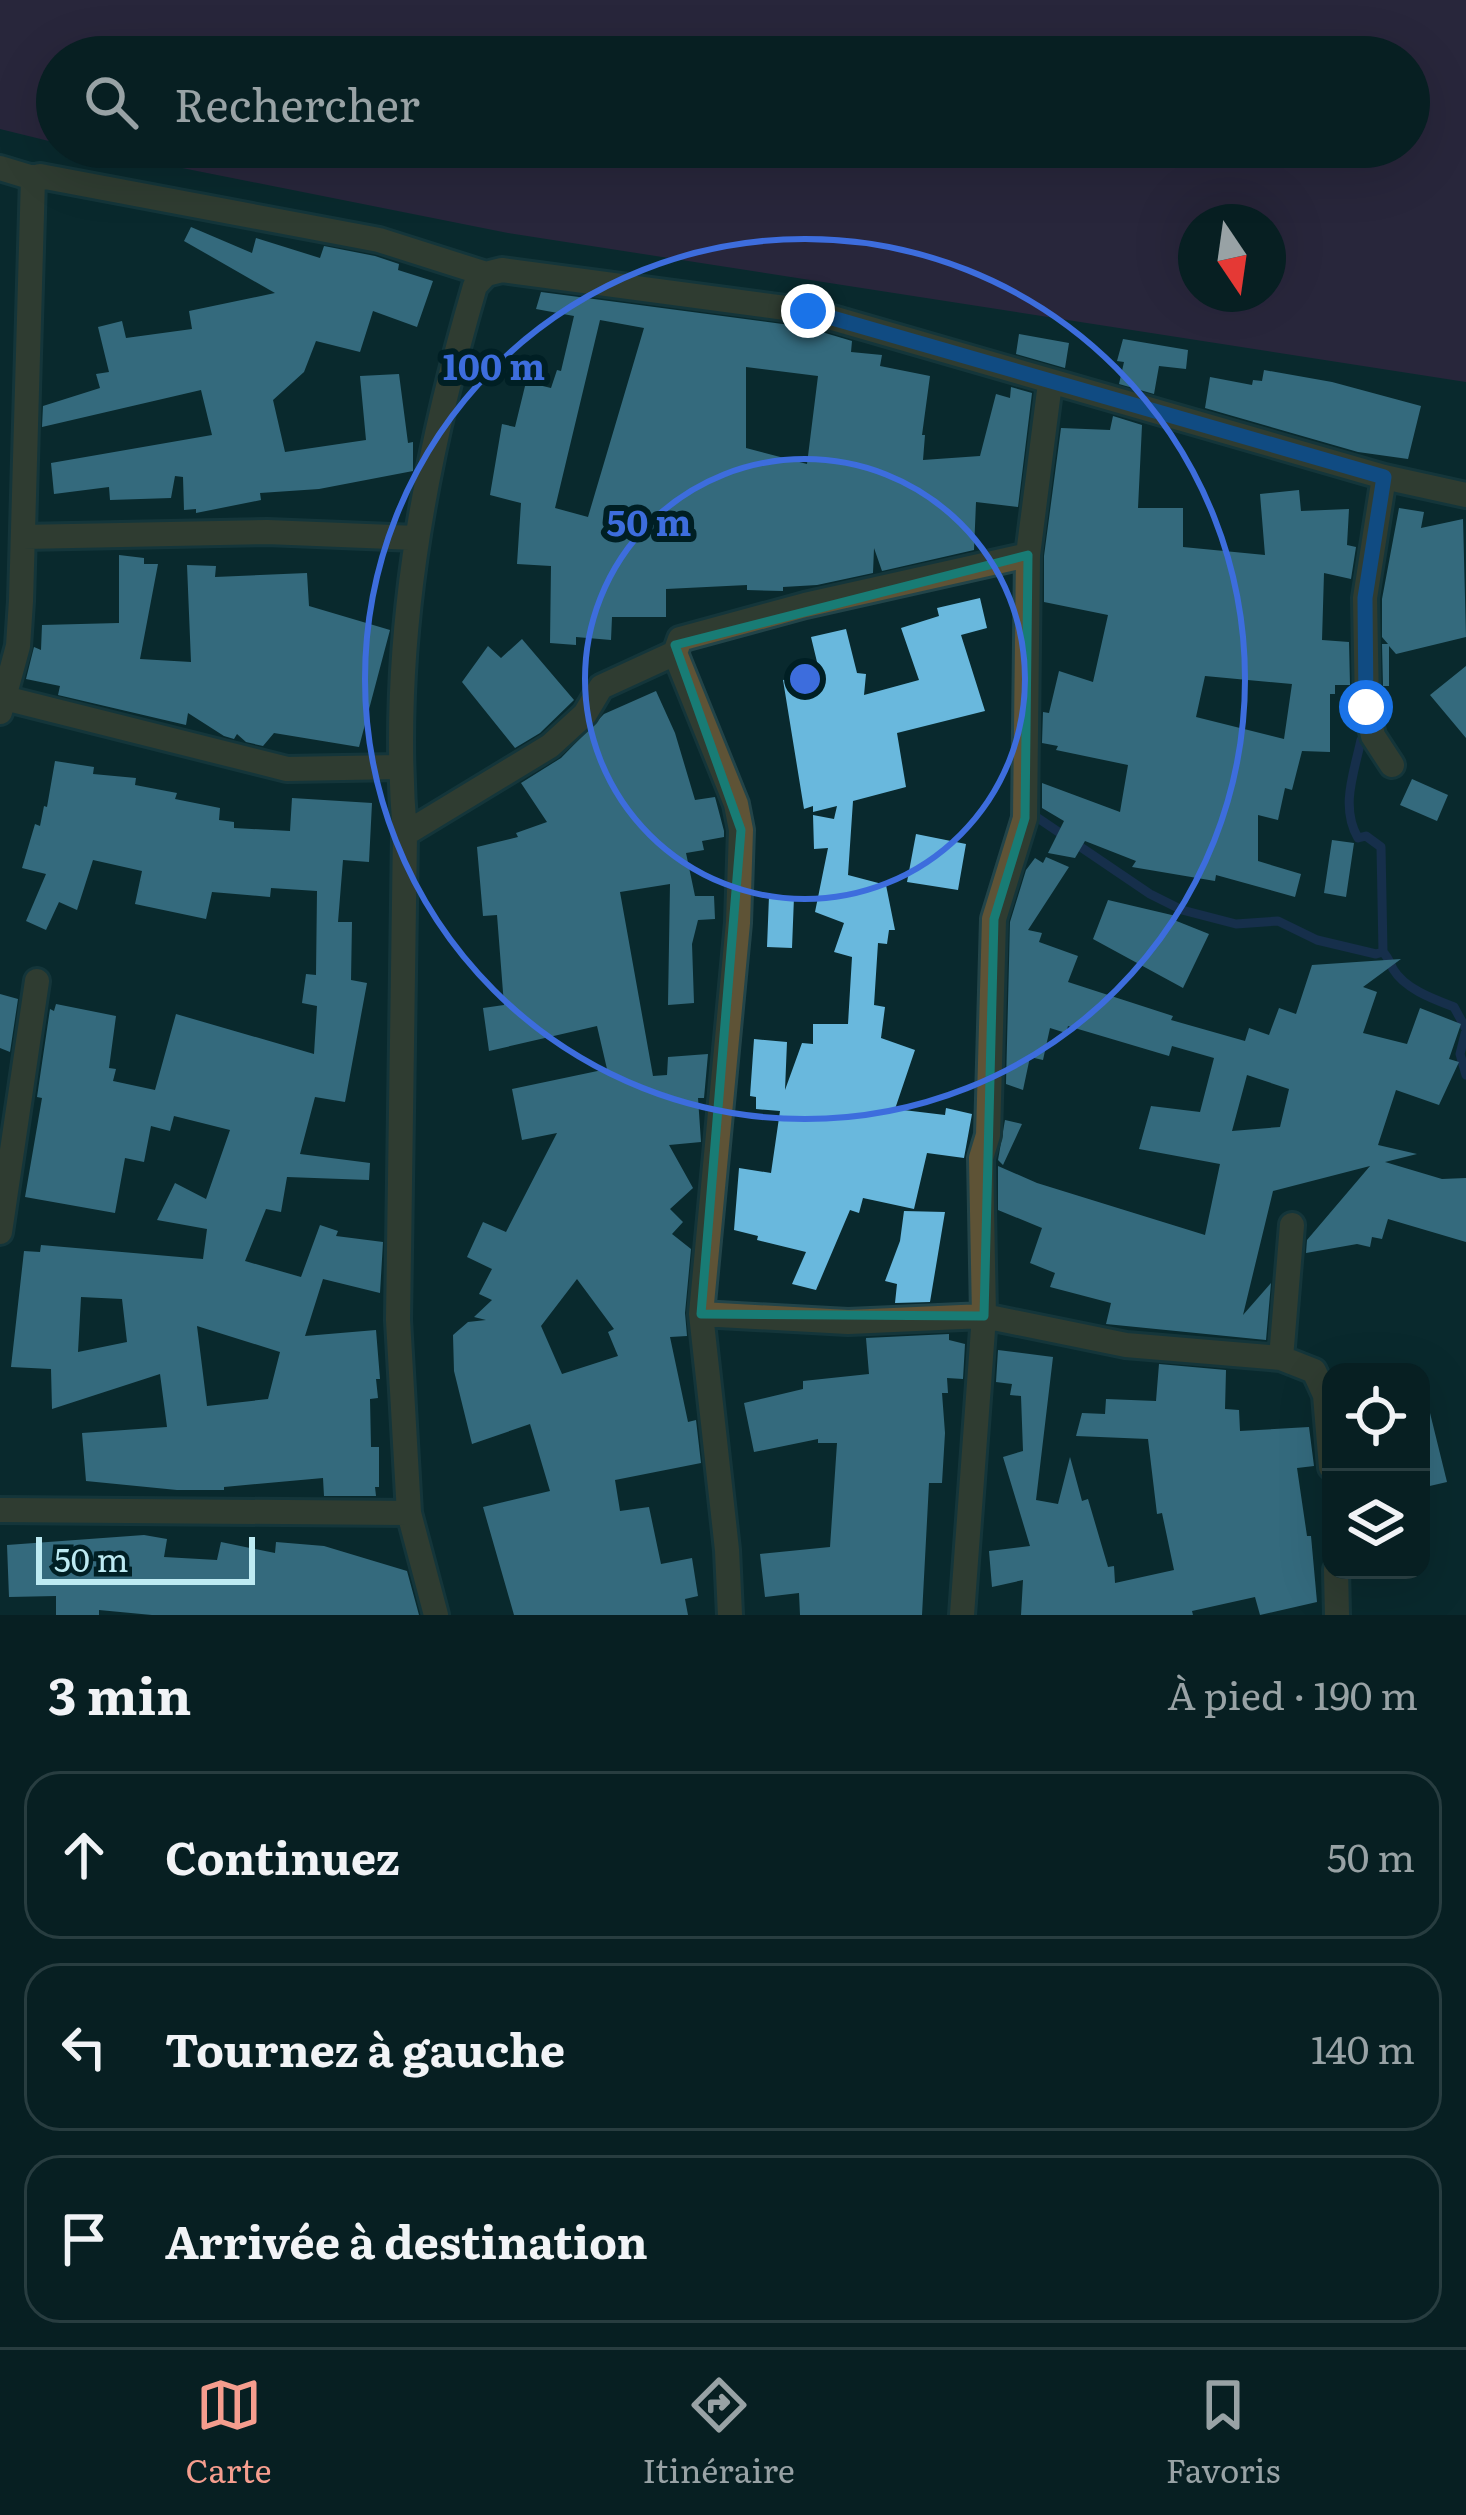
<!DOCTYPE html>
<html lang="fr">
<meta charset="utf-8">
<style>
:root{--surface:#071f22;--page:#10272a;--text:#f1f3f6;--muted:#98a2a5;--line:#283d40;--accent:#f59d8e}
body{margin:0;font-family:Literata,serif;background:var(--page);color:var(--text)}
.controls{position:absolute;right:36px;bottom:36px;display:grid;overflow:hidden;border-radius:24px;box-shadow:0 12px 48px #0002}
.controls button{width:108px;height:108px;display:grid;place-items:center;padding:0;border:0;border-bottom:3px solid var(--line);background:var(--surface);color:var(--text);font:60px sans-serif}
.compass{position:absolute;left:1178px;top:204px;width:108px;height:108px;border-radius:50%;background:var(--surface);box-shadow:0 12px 48px #0002;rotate:167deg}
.scale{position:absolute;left:36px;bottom:30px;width:219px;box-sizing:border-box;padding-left:12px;border:6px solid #bdeaf2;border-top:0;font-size:33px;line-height:42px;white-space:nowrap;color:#bdeaf2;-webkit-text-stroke:9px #001f24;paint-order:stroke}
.stop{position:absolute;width:36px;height:36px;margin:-27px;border:9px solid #1a73e8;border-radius:50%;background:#fff}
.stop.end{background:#1a73e8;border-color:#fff;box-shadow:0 3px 12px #0008}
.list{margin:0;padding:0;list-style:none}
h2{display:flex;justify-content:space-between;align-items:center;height:156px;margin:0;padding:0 48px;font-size:51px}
h2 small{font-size:39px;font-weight:400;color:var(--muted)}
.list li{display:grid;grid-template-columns:78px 1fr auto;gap:36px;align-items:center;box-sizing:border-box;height:168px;margin:0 24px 24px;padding:0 24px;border:3px solid var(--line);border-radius:36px}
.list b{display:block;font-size:45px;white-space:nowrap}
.list em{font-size:39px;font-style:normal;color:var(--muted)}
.icon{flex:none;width:66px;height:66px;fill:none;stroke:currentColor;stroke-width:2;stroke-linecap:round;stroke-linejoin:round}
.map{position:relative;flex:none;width:1466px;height:1615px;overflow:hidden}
.search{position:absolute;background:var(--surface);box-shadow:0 12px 48px #0002;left:36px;right:36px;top:36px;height:132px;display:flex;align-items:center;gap:30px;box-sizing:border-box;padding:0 42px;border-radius:66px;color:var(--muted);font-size:45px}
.sheet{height:732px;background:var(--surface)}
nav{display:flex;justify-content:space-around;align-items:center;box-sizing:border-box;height:168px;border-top:3px solid var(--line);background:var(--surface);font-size:33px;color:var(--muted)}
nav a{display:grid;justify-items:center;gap:6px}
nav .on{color:var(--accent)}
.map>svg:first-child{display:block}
.green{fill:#4f224c;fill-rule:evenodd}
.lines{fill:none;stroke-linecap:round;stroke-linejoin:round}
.stream{stroke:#27356f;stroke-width:9}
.building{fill:#69b8dd;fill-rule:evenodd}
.minor-casing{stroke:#224449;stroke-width:30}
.minor{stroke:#5e5336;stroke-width:24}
.route{stroke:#1a73e8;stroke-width:15}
.marked{fill:none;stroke:#187c75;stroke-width:9;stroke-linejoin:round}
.ring{fill:none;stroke:#3d6ddd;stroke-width:6}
.centre{fill:#3d6ddd;stroke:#001f24;stroke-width:6}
.ring-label{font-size:36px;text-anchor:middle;font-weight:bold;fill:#3d6ddd;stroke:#001f24;stroke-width:12;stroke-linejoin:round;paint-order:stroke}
</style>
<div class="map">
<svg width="1466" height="1615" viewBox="0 0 1466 1615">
<rect width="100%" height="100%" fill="#09292e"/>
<path class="green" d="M0,0h1466v382l-958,-149 -431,-86h1332v-90h-1352v86l-57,-14zM1196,222h72v72h-72z"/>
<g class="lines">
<path class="stream" d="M1361,740c-7,33 -21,67 -3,98l8,-2 15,11 2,105
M1029,812l121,82 32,16 54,14 42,-3 39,19 59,14 7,-2c5,5 7,11 10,17 12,20 40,30 61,38l12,22
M1466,1030l-6,24 6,21"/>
</g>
<path class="building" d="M191,227l61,26 4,-15 64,20 4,-12 51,10 24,8 -1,6 35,11 -16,46 -44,-16 -13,41 -44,-11 -12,31 -31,28 12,52 81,-12 -6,-64 39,-2 9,69 5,-1v29l-94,18 -59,4 1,7 -65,13v-4l-12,1 -1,-33 -8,-1 -4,22 -61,2 -1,-13 -55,7 -3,-31 161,-28 -11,-45 -159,37 1,-21 57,-18 -4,-14 13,-2 -11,-45 24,-6 4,17 66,-9 -3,-18 86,-18 -91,-52z
M541,292l264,35 47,14 -1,11 31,3 -2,11 50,10 -8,59h3l-2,25 57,-4 16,-62 14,4 1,-11 21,6 -14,114 -42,-5 -2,48 -92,21 -8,-23 -1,25 -56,12 -34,2v4l-36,-1v-5l-81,4v28h-54l-1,23 -35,-3v8l-26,-2 1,-77 -34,-2 4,-61 -31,-8 12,-71 13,3 11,-45 25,6 6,-18 4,1 13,-55 -38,-7zM600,320l44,8 -56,189 -33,-9zM746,367l72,9 -11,88 -61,-16z
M1019,334l50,9 -4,25 -49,-14z
M1123,339l65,11 -2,19 -27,-3 -5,28 -35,-10 5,-22 -7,-1z
M1264,370l68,12 89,24 -13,53 -50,-7 -153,-44 5,-31 42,8 1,-5 9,1z
M1113,416l29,9 -4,83h45v39l82,8 -5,-61 39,-4 2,21 48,-2 -2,36 9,2 -5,32 -27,-6 -2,67 27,2 1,43h-15v9h-5v58l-28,-1 -10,39 -7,-2 -7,32 -20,-5v46l43,13 -6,23 -79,-22 -1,6 -83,-14 4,-6 -51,-20 -10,17 -27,-5 16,-32 -22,-13v-25l78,29 8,-47 -72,-15 2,-4 -16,-3 1,-31 6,1 10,-42 34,11 15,-67 -64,-13v-46l17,-128 49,2zM1205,676l87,8 -8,55 -88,-22z
M1399,508l25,4 -3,16 42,-9 3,118 -70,17 -7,-8v40h-6l-1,-42h6l-6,-7v-38z
M119,555l25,3v6h14l-18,95 51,3 -4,-97 29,1 -1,11 92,-4 2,33 81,24 -31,117 -85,-14 -11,13 -17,-4 -9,-8 -3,5 -10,-3 -36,-23 -2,12 -128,-30 2,-9 -34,-7 8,-32 7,3 1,-25 77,-2z
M980,598l7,30 -26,7 24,76 -88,22 9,54 -53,14 -5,74 38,10 9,45h-6l-2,14 -9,-1 -4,62 11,2 -4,31 34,12 -20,59 50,6 1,-7 26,6 -8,44 -37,-5 -13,56 -51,-11 -4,15 -9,-3 -34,80 -24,-6 14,-32 -49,-12 1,-4 -24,-6 5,-62 32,5 9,-62 -24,-2v-12l-6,-1 4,-57 33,3 -2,48 17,-47 11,1v-20h35l4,-67 -18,-5 10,-29 -29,-11 13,-64 -14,1 -1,-34 21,4 3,-13 -24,6v-6l-9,3 -21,-129 14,-3 -3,-11 23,-4 -6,-25 35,-8 11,44 9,1 -2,21 55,-15 -18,-52 38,-12 -2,-8z
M522,639l52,61 -34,33 -25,15 -53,-66 26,-36 13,12z
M1466,666v72l-36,-43z
M656,691l19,42 20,67 20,-3 9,34v6l-22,4 2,9 -18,3 9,43h19l1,23 -17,1 -6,24 2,59 -26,2 2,-121 -50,8 33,184 14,-1 1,-18 40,-3 -4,44h-6l3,44 -32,3 24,43 -23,21 13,13 -11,12 19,15 -6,64 2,23 -17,1 18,85 8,-2 5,43 -86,17 5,31 29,-4 12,57 31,-6 6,38 -13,3 3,16h-174l-31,-108 67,-16 -20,-67 -58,20 -18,-73 -1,-36 15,-13 18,-2 -12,-3 18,-17 -13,-6 13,-25 -25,-12 16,-35 23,10 51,-99 -35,7 -10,-51 95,-20 -10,-43 -108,25 -6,-43 21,-3 -7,-90 -14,1 -6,-69 41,-10 -2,-4 31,-11 -26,-39 40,-25 43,-44zM577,1279l37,50 -6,3 10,24 -56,18 -21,-48z
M55,761l39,6 -1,7 43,4 -1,7 42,8 -2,6 45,9 -1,12 15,2v6l56,3 2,-33 80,5 -3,59 -26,-2 -5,62h14l-1,58 16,3 -22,119 -30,-5 -15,57 70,9 -1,17 -82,-3 -6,35 -15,-3 -21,52 56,16 19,-52 18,6 -2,5 47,6 -3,51 -57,-14 -18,57 71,-6 4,49h-4l2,19 -8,1 1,48h8v40h-4l1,9h-52l-1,-18 -99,9v3h-47l-91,-9 -4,-48 85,-6 -7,-53 -108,35 -1,-40 -40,-2 13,-116 16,1 1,-7 162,14 4,-30 -50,-9 18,-37 31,16 24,-69 -56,-14 -4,15 -19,-5 -7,36 -19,-4 -10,55 -90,-16 17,-99 -5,-1 13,-88 4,2 2,-7 60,12 -7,52 7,1 -3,12 42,9 21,-76 138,40 3,-48 -15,-3 4,-29 10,1 1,-84 -46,-3 -1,9 -58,-5 -6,27 -71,-15 7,-33 -49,-11 -16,50 -18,-8 -13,28 -20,-9 20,-47 -24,-6 13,-44 5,2 4,-20 3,1zM81,1297l41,2 5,43 -49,10zM197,1326l83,26 -12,47 -61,7z
M1412,779l36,16 -11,26 -37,-16z
M916,834l50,10 -8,46 -51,-8z
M1332,840l22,3 -8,54 -22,-4z
M1046,857l23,10 -41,63 14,3 -3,9 39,14 -10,26 105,34 -2,4 74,21 4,-13 20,7 10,-27 17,6 16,-49 89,-6 -38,28 14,5 -14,41 44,11 13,-36 41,16 -12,35 10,3 -20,43 -43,-15 -18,55 39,9 -32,8 57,17 24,-1v64l-78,-23 -6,20 -10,-2 -2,10 -13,-3 -51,9 1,-13 63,-74 -97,25 -30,124 28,-32 -5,57 -160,-16 5,-21 -61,-16 5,-14 -25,-10 12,-35 -44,-18v-44l39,17 168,52 15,-71 -81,-15 12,-43 49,6 14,-54 -42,-12 -3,10 -101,-30 -2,7 -16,-5 -7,32 -13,-3 -7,33 -17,-6 4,-162 16,-52 9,-12 8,5zM1247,1075l42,14 -9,38 -48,4z
M769,896l25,1 -2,51 -25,-1z
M1108,900l68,16 -2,4 35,14 -26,54 -90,-49z
M0,994l18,5 -8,53 -10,-4z
M1005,1120l17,4 -19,41 -5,-5z
M904,1211l41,1 -15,90 -35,1 2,-19 -12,-3 15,-40z
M949,1334v6l16,4 -2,35 -16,-1 1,15h-6l3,40 -3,50h-13l-7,132h-122l-1,-22 -34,4 -5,-43 70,-7 7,-104h-19v-4l-64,13 -10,-49 59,-14v-8l66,-7 -3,-36z
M998,1350l55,7 -17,143 22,4 12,-47 12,44 6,-2 20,68 6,-1 1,17 59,-13 -12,-57 -5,1 -9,-75 -72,-3 6,-23 23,1 1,-15 50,2 3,-37 67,6 -1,39 14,1 1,21 69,-4 5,39 -17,2 10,68h4l6,66 -57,13 -5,-18 -63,14 1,4h-172l2,-35 -31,7 -3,-36 41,-5 -27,-89 20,-6 -2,-55 -11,-1 2,-11 -16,-2z
M1430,1413l17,69 -26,6v-74z
M144,1535l23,4 -3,18 53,3 4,-18 54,11 1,-11 48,4 83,25 12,44h-267l-53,-5v5h-43v-19l-47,1 -2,-52z"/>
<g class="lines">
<defs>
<path id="minor" d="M0,168l33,10 7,-2 339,64 107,34
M1384,477l-19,121 2,109 6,29 19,29
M23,537l244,-5 149,6
M0,697l287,72 112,-2
M0,712l18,-66 3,-45 12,-423
M405,834l145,-88 35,-32 16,-27 74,-34
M0,1232l37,-251
M701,1314l147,8 136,-6 142,29 155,13 33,13 11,24 6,72
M1281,1358l11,-133
M0,1510l409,3
M1336,1570l1,45
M436,1615l-27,-102 -11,-193 7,-486c-16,-185 18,-370 70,-548l11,-12 16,-4 306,41 576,166 82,18
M730,1615l-3,-65 -26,-236 37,-391 3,-93 -5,-26 -61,-151 5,-14 125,-34 223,-50
M962,1615l22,-299 -3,-158 7,-23 6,-216 31,-101 3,-263 22,-172"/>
</defs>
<use href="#minor" class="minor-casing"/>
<use href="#minor" class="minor"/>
</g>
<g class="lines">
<path class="route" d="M808,311l576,166 -19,121 1,109"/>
</g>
<path d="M0 0H1466V1615H0ZM1028,555l-3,263 -31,101 -10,397 -283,-2 40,-484 -66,-185z" fill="#09292e" fill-opacity=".55" fill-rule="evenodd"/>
<path class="marked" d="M1028,555l-3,263 -31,101 -10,397 -283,-2 40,-484 -66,-185z"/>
<g class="ring">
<circle cx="805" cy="679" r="220"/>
<circle cx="805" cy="679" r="440"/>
</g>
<circle cx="805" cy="679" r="18" class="centre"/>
<g class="ring-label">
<text x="494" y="380">100 m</text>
<text x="649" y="536">50 m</text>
</g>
</svg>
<div class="controls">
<button><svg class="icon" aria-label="locate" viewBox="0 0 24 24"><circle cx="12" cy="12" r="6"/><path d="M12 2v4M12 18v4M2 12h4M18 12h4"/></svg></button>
<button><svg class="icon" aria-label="layers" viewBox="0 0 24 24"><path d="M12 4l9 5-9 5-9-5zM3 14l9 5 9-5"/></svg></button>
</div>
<svg class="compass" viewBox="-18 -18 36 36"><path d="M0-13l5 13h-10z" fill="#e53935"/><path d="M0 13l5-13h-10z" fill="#98a2a5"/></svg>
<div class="scale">50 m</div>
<div class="stop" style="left:1366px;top:707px"></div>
<div class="stop end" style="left:808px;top:311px"></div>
<div class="search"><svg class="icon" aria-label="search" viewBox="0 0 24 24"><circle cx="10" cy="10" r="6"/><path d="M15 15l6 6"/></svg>Rechercher</div>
</div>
<section class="sheet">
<h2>3 min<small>À pied · 190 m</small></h2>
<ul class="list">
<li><svg class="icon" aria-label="ahead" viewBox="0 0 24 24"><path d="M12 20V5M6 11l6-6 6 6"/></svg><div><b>Continuez</b></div><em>50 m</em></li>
<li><svg class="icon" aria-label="left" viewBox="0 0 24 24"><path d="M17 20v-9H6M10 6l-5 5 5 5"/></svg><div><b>Tournez à gauche</b></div><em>140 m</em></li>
<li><svg class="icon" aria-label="arrive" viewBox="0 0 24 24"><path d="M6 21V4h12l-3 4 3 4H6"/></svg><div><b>Arrivée à destination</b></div></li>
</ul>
</section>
<nav>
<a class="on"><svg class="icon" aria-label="map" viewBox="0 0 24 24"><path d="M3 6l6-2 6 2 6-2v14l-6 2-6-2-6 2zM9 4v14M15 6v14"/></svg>Carte</a>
<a><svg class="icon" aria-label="directions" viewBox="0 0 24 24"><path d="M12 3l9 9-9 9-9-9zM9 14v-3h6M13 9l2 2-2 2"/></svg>Itinéraire</a>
<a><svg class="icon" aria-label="saved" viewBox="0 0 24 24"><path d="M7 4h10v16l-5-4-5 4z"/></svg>Favoris</a>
</nav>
